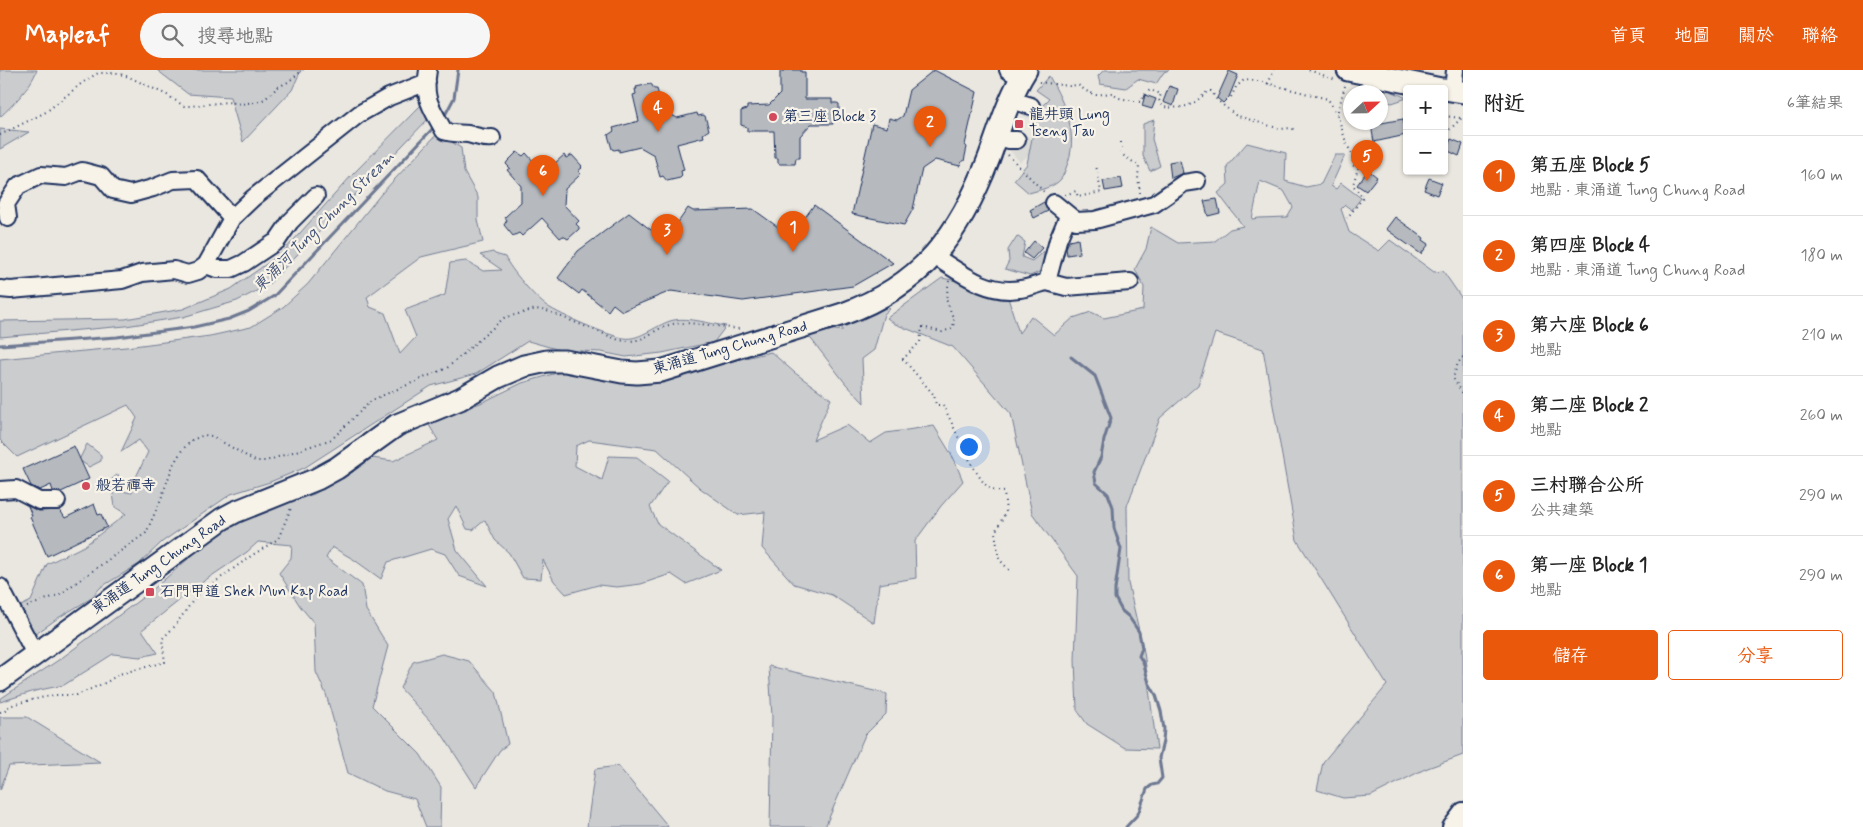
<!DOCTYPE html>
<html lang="zh-TW">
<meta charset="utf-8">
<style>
:root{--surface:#fff;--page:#f6f6f6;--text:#222;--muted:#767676;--line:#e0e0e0;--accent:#ea580c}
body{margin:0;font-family:Mynerve,"LXGW WenKai TC",sans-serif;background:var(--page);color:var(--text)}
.controls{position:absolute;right:15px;top:15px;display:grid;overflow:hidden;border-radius:5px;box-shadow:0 1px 4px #0004}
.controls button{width:45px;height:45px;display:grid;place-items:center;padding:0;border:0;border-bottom:1px solid var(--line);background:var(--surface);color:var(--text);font:25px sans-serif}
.compass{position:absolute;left:1343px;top:15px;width:45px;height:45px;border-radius:50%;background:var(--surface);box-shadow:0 1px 4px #0004;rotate:68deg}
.you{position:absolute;left:968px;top:376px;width:18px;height:18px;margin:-12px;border:4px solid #fff;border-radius:50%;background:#1a73e8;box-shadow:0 0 0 8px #1a73e833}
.badge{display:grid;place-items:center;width:32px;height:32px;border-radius:50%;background:var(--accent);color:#fff;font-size:16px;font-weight:700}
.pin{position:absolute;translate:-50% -41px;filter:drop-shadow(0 1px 2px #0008)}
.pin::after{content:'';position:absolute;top:26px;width:18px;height:15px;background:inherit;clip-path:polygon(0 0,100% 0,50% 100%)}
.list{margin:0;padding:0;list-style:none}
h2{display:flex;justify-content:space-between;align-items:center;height:65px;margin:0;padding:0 20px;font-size:21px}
h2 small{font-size:16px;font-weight:400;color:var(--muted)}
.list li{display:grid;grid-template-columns:32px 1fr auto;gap:15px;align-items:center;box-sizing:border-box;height:80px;padding:0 20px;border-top:1px solid var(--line)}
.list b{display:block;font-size:19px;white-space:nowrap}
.list p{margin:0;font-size:16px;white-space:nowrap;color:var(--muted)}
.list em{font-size:16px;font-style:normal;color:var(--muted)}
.actions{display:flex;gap:10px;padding:15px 20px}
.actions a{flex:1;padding:11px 0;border:1px solid var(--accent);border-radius:5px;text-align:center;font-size:18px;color:var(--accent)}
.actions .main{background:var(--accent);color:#fff}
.icon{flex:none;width:28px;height:28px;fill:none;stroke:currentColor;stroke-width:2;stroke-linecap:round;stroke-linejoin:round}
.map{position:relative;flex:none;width:1463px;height:757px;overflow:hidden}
header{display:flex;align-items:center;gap:30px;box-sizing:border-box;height:70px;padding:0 25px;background:var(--accent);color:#fff}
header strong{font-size:24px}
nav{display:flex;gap:28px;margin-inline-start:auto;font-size:18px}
.search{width:350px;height:45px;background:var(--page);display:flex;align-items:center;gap:12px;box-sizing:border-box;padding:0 18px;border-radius:28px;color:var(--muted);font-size:19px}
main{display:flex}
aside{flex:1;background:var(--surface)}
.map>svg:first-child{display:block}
.built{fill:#dadad6}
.green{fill:#cbcccd;stroke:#737e96;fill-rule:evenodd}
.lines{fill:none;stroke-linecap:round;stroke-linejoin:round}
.stream{stroke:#6d7892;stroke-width:3}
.building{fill:#b6babf;stroke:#1b2f5e}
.minor-casing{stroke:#1b2f5e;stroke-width:20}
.major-casing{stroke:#1b2f5e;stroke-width:25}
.path{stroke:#1b2f5e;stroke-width:2;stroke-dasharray:1 4;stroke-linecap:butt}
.minor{stroke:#f7f3e8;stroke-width:16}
.major{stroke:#f7f3e8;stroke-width:21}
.poi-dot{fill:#d1495b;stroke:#f7f3e8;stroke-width:2}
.labels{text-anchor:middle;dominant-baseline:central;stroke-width:4.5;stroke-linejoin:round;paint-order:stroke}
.poi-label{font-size:15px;fill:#1b2f5e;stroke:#f7f3e8;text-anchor:start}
.street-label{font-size:15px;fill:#1b2f5e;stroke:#f7f3e8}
.water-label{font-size:16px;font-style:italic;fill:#445378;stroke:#f7f3e8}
</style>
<header>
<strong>Mapleaf</strong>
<div class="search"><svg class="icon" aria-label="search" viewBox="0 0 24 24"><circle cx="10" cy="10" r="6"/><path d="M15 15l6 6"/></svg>搜尋地點</div>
<nav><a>首頁</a><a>地圖</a><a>關於</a><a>聯絡</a></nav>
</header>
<main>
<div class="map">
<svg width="1463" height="757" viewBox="0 0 1463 757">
<rect width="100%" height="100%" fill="#eae7e0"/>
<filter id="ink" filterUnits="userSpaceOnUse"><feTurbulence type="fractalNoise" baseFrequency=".02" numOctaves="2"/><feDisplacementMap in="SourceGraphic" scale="10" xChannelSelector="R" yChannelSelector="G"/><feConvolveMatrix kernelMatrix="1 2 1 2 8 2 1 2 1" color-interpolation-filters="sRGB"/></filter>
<g filter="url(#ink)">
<path class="built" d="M1028,24l18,11 -4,21 -19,-11z
M1019,58l20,19 -19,15 -13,-15z"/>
<path class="green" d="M0,0h37c-7,18 -23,34 -37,47z
M157,0h144l-9,20 -49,52 -13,-45 -42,-3z
M1104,0h65l-5,2 -8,12 -18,-5 -12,9 -26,-4 -2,-8z
M1049,6c16,29 31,59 17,92 -1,3 -3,8 -5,11 -6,8 -22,11 -32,14l-15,-13 13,-16 6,-31 1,-19 15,-15 -13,-9z
M1370,12l37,16 -15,5 -11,-3 -1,-8h-12z
M422,34l7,14 -161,167 -31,16 -54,16 -57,9 -126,11v-16l125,-2 58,-10 48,-20 52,-37 69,-77z
M1154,50l-2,19 8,27 -10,5 -7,-15v-32z
M0,59l29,3 -29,17z
M438,63l23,15 3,24 14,25v23l5,22 -62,15 -54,40 3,10 15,6 15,41 16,-17 -11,-27 40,-15 5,-32 16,-2 17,10 19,-1 -22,-15 13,-3 2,2 10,3c5,12 31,42 42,49 13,9 62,30 77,32 16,3 34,-15 50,-18 16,-3 36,4 52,6l-12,16 -52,11 -36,4 -25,-5 -41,-2 -32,-9 -52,33 -45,12 -127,82 -34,14 -39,12 -69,48 -23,22 -38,23 -11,12 -32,19 -25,18 -16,-28 14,-7 16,-37 37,-18 42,-32 -11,-7 -4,-27 7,-6 4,17 10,2 4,-16 12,-25 -9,-12 -18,12 16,-34 -9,-13 -111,52 -17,-17v-81l126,-12 84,-11 41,-9 32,-20 25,-23 73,-90z
M1247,73l39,10 -1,28 21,6 15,-3 14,-29h10l-14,31 5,3 5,-6 20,15 -9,12 -7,-5 -4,4 8,23 30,19 11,-11 44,32 9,-1 20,29v455l-38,14 -54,27 -28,2 -26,-8 6,-28 64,-77 -90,-145 -34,-191 -48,-16 -17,52 -38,33 -33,88 1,77 16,69 13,97 -32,-1 -38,-24 -10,-14 -2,-50 3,-84 -46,-63 -21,-99 -58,-67 -58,-23 -8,-6 55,-40 30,6 32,1 15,48 12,-17 23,19 19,-17 18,-6 13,6 39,-8 1,-23 -9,-18 11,-20 5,-22 27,16 37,-2 15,-12 13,-3 -25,-33 10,-9 -1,-18zM1260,111l24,10 9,16 -6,10 -28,1 -7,1z
M1017,166l8,6 -3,15 10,4 12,-10v19l-14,6 -25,-7 4,-8 -1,-11z
M882,234l8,5 -6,5 -10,36 -12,9 2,44 -18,-19 -38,-49 7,-8 27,4v-12z
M771,282l24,21 36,26 -18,41 34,-15 23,18 16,-10 48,-7 19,31 10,24 -22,25 -26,35 1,37 -37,6 -5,39 -42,-28 -38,-11 -32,-36 3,-36 -27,3 -38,-27 -43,-39 -68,-9 -13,6 -1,20 27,14 7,-24 28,1 31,24 -18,26 8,17 63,46 -35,14 -15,-10 -30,10 -24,3 -19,-2 -32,9 -12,-13 -11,-21 -2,19 -18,-1 -14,-25 -14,-13 -10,-20 -12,10 -6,-1 -11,-23 -8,13 9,31 30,36 -28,-10 -14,-22 -14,-5 -43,13 -7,17 -28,-20 -21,-12 -6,11 36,27 4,25 22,36 -16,60 48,48 21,33 -1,40h-14l-11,-28 -30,-8 -37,-18 -22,-79 -10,-22 -2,-49 -14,-17 -21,-33 12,-15 1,-13 -34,-3 -11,10 -43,29 -62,49 16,23 -18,4 -27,-3 -49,31 -29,6 -35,11v-3l63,-42 87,-65 77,-67 36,-15 51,-16 39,-22 12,-15 28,4 45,-21 -9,-15 8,-6 46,-17 39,-19 45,-13 96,7z
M87,374l14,11v6l-12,6 -10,-7z
M442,584l27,7 27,31 12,52 -8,6 -24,37 -34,-53 -42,-46 13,-26z
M769,596l118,28 -1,20 -21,21 -40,92h-55l2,-110z
M0,647h27l73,45 -91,4 -9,24z
M618,696l49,59 1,2h-81l8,-58z"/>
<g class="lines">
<path class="stream" d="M444,47l10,-19 4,-28
M0,275l117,-8 77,-10 35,-8 20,-8 25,-15 162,-171
M1071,287l24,19 16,42 -7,22 -3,17 -7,15 2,11 12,11 5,13 1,21 7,21 -6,40v9l7,13 7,6 10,15 3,16 -3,8 4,6 6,21 7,12 5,16 3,18 -1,12 -4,17 3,20 -5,6 -5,1 -5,4 -9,25 -12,13"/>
</g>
<path class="building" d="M783,0h18v2h4v27h27v4h5l2,1v15l-2,1h-4v4h-22l-11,12v22h-4l-1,6h-15l-2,-1v-5h-3l-1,-27h-27v-4l-6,-2v-14l6,-2v-3l22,-1 11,-11v-22h3z
M934,0l43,22 -12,53 2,2 -3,14h-2l-2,5 -25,-6 -13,9 -9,40 -9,16 -52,-11 20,-90 15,4 2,-10 8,2 6,-4 6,-26z
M1229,1l9,4 -9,22 -6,6 -6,-5z
M650,14l2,1 2,4h3l6,21 14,8 20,-5 1,3 5,-1 2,1 4,14 -6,4 1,3 -27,7 7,26 -3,1 1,5 -2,2 -13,3 -4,-5 -3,1 -6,-22 -14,-8 -21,5v-3l-5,1 -2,-1 -4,-14 6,-4 -1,-3 26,-7 -6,-26 3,-1 -1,-5h2l-1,-2z
M1169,16l9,3 -5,17 -10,-4z
M1145,25l11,4 -4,10 -10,-3z
M1403,49l3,16 -32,7 -3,-17z
M1451,69l12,5 -4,12 -13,-6z
M1373,76l3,13 -13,3 -3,-13z
M517,82l6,4 3,-3 18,20 20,-18 2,3 6,-3 10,11 -1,1 1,1 -4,3 3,3 -16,15 -1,16 15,16 -3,3 3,3v2l-11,10 -5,-3 -3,2 -18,-20 -20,18 -3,-3 -6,3 -9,-11 3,-5 -2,-3 16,-15v-16l-14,-16 3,-2 -4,-4 1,-2z
M1180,90l3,13 -12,5 -2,-16z
M1368,100l9,7 -11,14 -9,-6z
M1121,108l2,10 -18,3 -2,-10z
M1429,108l13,5 -5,12 -13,-5z
M1217,129l3,14 -12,3 -4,-15z
M1044,132l4,9 -14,7 -4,-8z
M814,135l79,58 -40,23 -110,15 -72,-10 -49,20 -9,-7 -5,7 -26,-21 -3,4 -21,-16 20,-27 51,-38 26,20 17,-2 16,-23 5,3 60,-2 29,21 16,-3z
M1395,147l29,21 -1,2 6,4 -8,10 -35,-25z
M1078,169l2,14 -13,2 -1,-7 3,-7z
M1034,171l8,7 -10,11 -8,-6z
M74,376l15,33 -28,13 -8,-1 -2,-6 -11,5 -9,-4 -8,-17z
M94,434l4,11 3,-1 6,13 -60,29 -17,-39 2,-1 -4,-10 11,5 21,-1 5,8z"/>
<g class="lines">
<defs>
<path id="minor" d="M428,0c-5,30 3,36 16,61 8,3 15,2 24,3 9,2 13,5 24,4
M1008,0l13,8
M1453,21l2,-21
M1011,30l20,6
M998,64l10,6h9
M1054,133l22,18 19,-1 59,-16 30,-21 13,-2
M8,148l-2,-14 12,-18 23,-11 25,2 16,-6 19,5 12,14 18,4 22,-6 20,-8 24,-1 35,39
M934,186c26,16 53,39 86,33 9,-1 18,-5 27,-7l11,-42 10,-24
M206,195l11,4h14l13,-6 33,-22 13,-19 26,-26
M1047,212l19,5 64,-5
M0,219l11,1 111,-10 20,-7 32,-3 14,4 10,-3 8,-6 26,-47 21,-20 106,-84 30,-17 38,-15
M0,420l16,-1 23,12h18
M0,517l35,67
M1451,757l12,-16"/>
<path id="major" d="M1348,0l93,19
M1444,19l19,3
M0,610l222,-161 13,-7 82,-33 20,-11 60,-43 63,-26 38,-22 26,-11 23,-5h18l57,11 15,1 24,-2 182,-57c80,-29 117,-80 146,-156 11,-30 20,-61 37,-88"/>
</defs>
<use href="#minor" class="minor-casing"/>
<use href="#major" class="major-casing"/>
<path class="path" d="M1309,0l27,10
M1039,12l30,4 9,-1 8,6 10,4 15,-2 8,5 21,4 6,-9 4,-3 11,4 -2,6 4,7c23,2 29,-1 45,-16h3l6,9 18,15 45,14 10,-1 6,2
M1268,14l6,-14
M1345,16l-8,28 10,31 7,12 -2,8 6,3 -5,17 10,13 -16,20
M1231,27l5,-10 8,-7 14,1 70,18 9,15
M1444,46l17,2
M0,65l46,-23 36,-29 16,-10h19l12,4 38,18 17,11h6l37,-4 15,2 18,-3 5,-2 13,-12 10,-5 15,-12
M1444,68l6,-9 13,-12
M1120,72l1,12 18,12 -1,11 2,16
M1008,85l37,38
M1065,125l11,-4 2,6 23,-5 -5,-27
M949,211l-3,18 8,21 -1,8 -11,4 -20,-5 -2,15 -17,17 31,36 2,10h7c9,17 32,73 46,83 3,3 10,3 15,4l2,20 -11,20 4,27 12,13
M1463,287l-5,6 -5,15 10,16
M27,537l33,-13 86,-61 15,-34 12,-34 9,-15 10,-10 12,-5 8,1 43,25h11l66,-22 40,-39 75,-32 57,-50 32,-9 11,2 72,29c28,5 32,-12 54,-16 17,-3 48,3 66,5
M0,642l5,-1 4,-5 18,-5 27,-6h23l30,-13 12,-8 46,-12 -3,-23 12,-12 23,-32 54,-39 27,-17 13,-31"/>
<use href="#minor" class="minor"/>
<use href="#major" class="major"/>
</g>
</g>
<g class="poi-dot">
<circle cx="773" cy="47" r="5"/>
<rect x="1014" y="49" width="10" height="10" rx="2.5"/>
<circle cx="86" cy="416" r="5"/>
<rect x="145" y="517" width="10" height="10" rx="2.5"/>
</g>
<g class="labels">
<g class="poi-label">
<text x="1029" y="45">龍井頭 Lung<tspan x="1029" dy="17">Tseng Tau</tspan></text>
<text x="783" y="47">第三座 Block 3</text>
<text x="96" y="416">般若禪寺</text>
<text x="160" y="522">石門甲道 Shek Mun Kap Road</text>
</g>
<g class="street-label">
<text transform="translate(730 278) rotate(-16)">東涌道 Tung Chung Road</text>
<text transform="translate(159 495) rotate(-35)">東涌道 Tung Chung Road</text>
</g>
<g class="water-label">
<text transform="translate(324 152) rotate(-45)">東涌河 Tung Chung Stream</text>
</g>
</g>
</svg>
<div class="controls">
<button>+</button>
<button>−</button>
</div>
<svg class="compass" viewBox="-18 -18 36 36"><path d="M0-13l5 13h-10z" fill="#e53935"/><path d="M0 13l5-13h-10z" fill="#767676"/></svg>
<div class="you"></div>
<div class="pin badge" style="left:793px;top:182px">1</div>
<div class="pin badge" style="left:930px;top:77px">2</div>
<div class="pin badge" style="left:667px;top:185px">3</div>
<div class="pin badge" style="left:658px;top:62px">4</div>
<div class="pin badge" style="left:1367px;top:111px">5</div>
<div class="pin badge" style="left:543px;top:126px">6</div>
</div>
<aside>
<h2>附近<small>6筆結果</small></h2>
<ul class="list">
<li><span class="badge">1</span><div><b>第五座 Block 5</b><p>地點 · 東涌道 Tung Chung Road</p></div><em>160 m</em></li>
<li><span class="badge">2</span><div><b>第四座 Block 4</b><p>地點 · 東涌道 Tung Chung Road</p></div><em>180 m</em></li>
<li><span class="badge">3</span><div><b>第六座 Block 6</b><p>地點</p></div><em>210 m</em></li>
<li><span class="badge">4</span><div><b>第二座 Block 2</b><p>地點</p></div><em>260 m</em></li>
<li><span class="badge">5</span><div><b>三村聯合公所</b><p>公共建築</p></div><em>290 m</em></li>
<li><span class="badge">6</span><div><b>第一座 Block 1</b><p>地點</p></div><em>290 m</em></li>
</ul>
<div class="actions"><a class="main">儲存</a><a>分享</a></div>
</aside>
</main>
